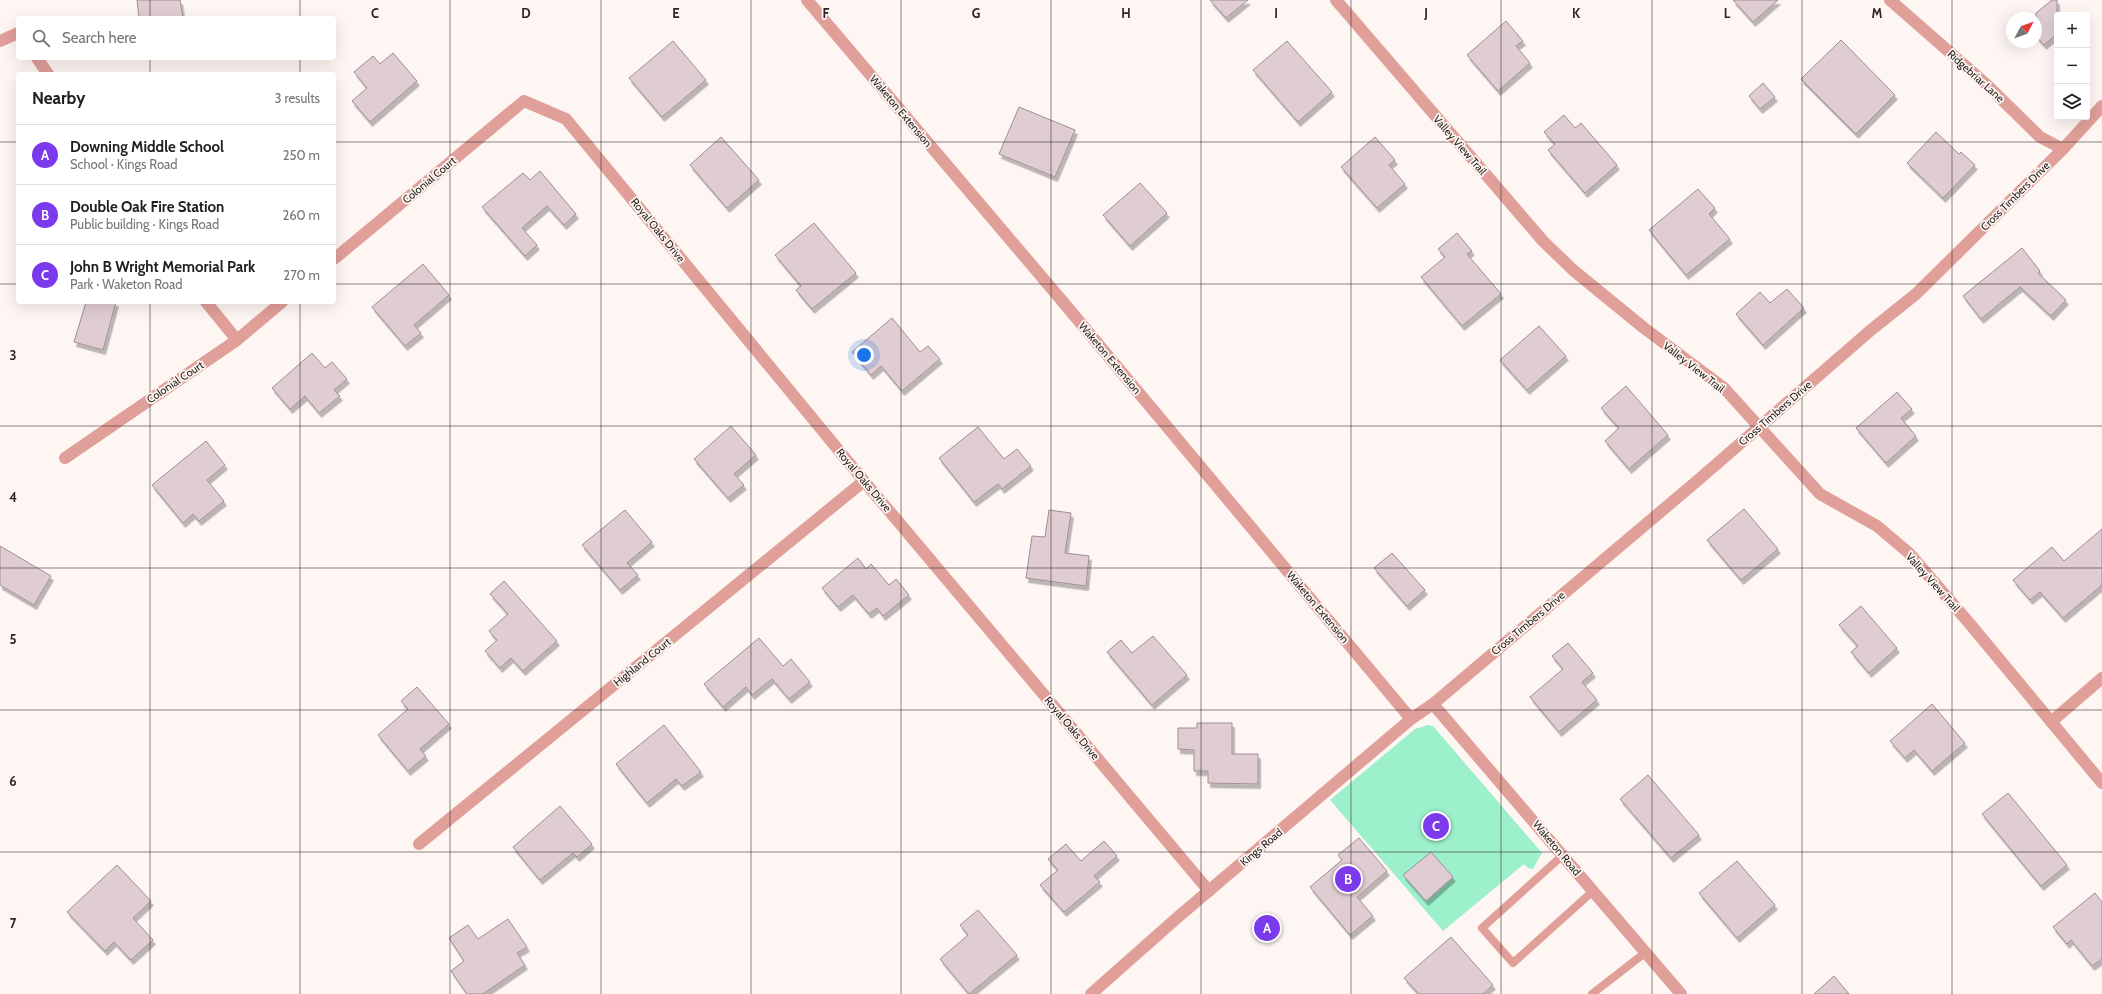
<!DOCTYPE html>
<meta charset="utf-8">
<style>
:root{--surface:#fff;--page:#f2f2f2;--text:#202124;--muted:#757577;--line:#e0e0e0;--accent:#7c3aed}
body{margin:0;font-family:Cabin,sans-serif;background:var(--page);color:var(--text)}
.controls{position:absolute;right:12px;top:12px;display:grid;overflow:hidden;border-radius:4px;box-shadow:0 4px 16px #0002}
.controls button{width:36px;height:36px;display:grid;place-items:center;padding:0;border:0;border-bottom:1px solid var(--line);background:var(--surface);color:var(--text);font:20px sans-serif}
.compass{position:absolute;left:2006px;top:12px;width:36px;height:36px;border-radius:50%;background:var(--surface);box-shadow:0 4px 16px #0002;rotate:49deg}
.you{position:absolute;left:864px;top:355px;width:14px;height:14px;margin:-10px;border:3px solid #fff;border-radius:50%;background:#1a73e8;box-shadow:0 0 0 6px #1a73e833}
.badge{display:grid;place-items:center;width:26px;height:26px;border-radius:50%;background:var(--accent);color:#fff;font-size:13px;font-weight:700}
.pin{position:absolute;translate:-50% -50%;border:2px solid #fff;box-shadow:0 1px 4px #0006}
.list{margin:0;padding:0;list-style:none}
h2{display:flex;justify-content:space-between;align-items:center;height:52px;margin:0;padding:0 16px;font-size:17px}
h2 small{font-size:13px;font-weight:400;color:var(--muted)}
.list li{display:grid;grid-template-columns:26px 1fr auto;gap:12px;align-items:center;box-sizing:border-box;height:60px;padding:0 16px;border-top:1px solid var(--line)}
.list b{display:block;font-size:15px;white-space:nowrap}
.list p{margin:0;font-size:13px;white-space:nowrap;color:var(--muted)}
.list em{font-size:13px;font-style:normal;color:var(--muted)}
.icon{flex:none;width:22px;height:22px;fill:none;stroke:currentColor;stroke-width:2;stroke-linecap:round;stroke-linejoin:round}
.map{position:relative;flex:none;width:2102px;height:994px;overflow:hidden}
.search{position:absolute;background:var(--surface);box-shadow:0 4px 16px #0002;left:16px;top:16px;width:320px;height:44px;display:flex;align-items:center;gap:10px;box-sizing:border-box;padding:0 14px;border-radius:4px;color:var(--muted);font-size:15px}
.panel{position:absolute;background:var(--surface);box-shadow:0 4px 16px #0002;left:16px;top:72px;width:320px;height:232px;border-radius:4px}
.map>svg:first-child{display:block}
.green{fill:#9cf0cb}
.building{fill:#e0ccd3;stroke:#a08d94;filter:url(#shadow)}
.lines{fill:none;stroke-linecap:round;stroke-linejoin:round}
.service{stroke:#e19f99;stroke-width:8}
.minor{stroke:#e19f99;stroke-width:12}
.tertiary{stroke:#e19f99;stroke-width:12}
.grid{fill:none;stroke:#2b2421;stroke-width:1;stroke-opacity:0.55}
.labels{text-anchor:middle;dominant-baseline:central;stroke-width:3.5;stroke-linejoin:round;paint-order:stroke}
.street-label{font-size:11px;fill:#2b2421;stroke:#fef6f3}
.grid-label{font-size:13px;text-anchor:middle;font-weight:bold;fill:#2b2421;stroke:#fef6f3;stroke-width:3.5;stroke-linejoin:round;paint-order:stroke}
</style>
<div class="map">
<svg width="2102" height="994" viewBox="0 0 2102 994">
<defs>
<filter id="shadow"><feDropShadow dx="2.5" dy="4.5" stdDeviation="0" flood-color="#0004"/></filter>
</defs>
<rect width="100%" height="100%" fill="#fef6f3"/>
<path class="green" d="M1428,725l5,1 109,127 -9,16 -5,-1 -4,-4 -81,67 -113,-131 85,-71z"/>
<path class="building" d="M137,0h43l3,18h-44z
M1210,0h38l-22,18z
M1733,0h45l-25,22z
M2052,0h5v34l-13,11 -8,-9v-23z
M1506,21l17,20 -7,5 14,17 -32,28 -31,-36z
M1841,40l54,55 -39,39 -55,-55z
M673,41l33,39 -44,37 -33,-39z
M1287,41l45,51 -34,30 -45,-52z
M393,53l24,28 -47,41 -18,-21 15,-13 -13,-16 19,-16 7,8z
M1763,83l12,14 -15,12 -11,-13z
M1019,107l56,23 -20,47 -56,-23z
M1564,115l11,13 6,-5 36,42 -32,28 -37,-43 7,-6 -11,-12z
M1936,132l23,22 2,-2 14,13 -32,33 -36,-35z
M721,137l38,43 -32,28 -37,-43z
M1375,137l20,23 -6,5 16,19 -28,24 -36,-41z
M540,171l36,43 -12,11 -17,-19 -25,22 15,17 -12,11 -43,-49 41,-34 7,7z
M1140,183l27,30 -37,33 -27,-31z
M1698,189l17,19 -6,6 21,25 -44,36 -37,-45z
M814,223l42,50 -44,36 -16,-19 5,-4 -26,-31z
M1457,233l15,18 -5,3 34,40 -39,32 -41,-49 24,-20 -7,-8z
M2022,248l18,23 -2,2 28,27 -15,16 -31,-29 -39,32 -18,-23z
M423,264l26,31 -35,30 7,8 -16,13 -33,-39z
M1787,289l17,19 -41,37 -27,-31 24,-22 10,11z
M86,302h30l-13,48 -29,-8z
M892,318l28,34 8,-6 12,13 -38,32 -21,-25 -10,9 -19,-23z
M1539,326l27,30 -39,34 -27,-30z
M312,353l13,15 7,-6 15,17 -13,11 6,6 -21,17 -14,-17 -15,13 -18,-21z
M1626,386l42,49 -39,34 -24,-28 14,-13 -18,-20z
M1897,392l15,17 -11,9 15,18 -30,27 -30,-35z
M731,426l25,29 -22,19 10,11 -16,13 -34,-39z
M978,427l26,32 13,-10 14,17 -29,23 -4,-5 -24,18 -35,-44z
M206,441l19,24 -18,15 17,21 -25,20 -6,-7 -10,9 -31,-38z
M1744,509l34,40 -37,31 -34,-40z
M625,510l27,32 -25,21 11,12 -18,15 -38,-45z
M1049,510l22,3 -6,40 24,3 -3,30 -60,-8 6,-42 13,1z
M2102,529v56l-39,33 -23,-26 -10,8 -17,-20 39,-33 12,14z
M0,546l51,30 -17,29 -34,-20z
M1392,553l33,37 -18,16 -33,-38z
M858,558l8,11 5,-5 18,21 7,-6 13,16 -26,21 -6,-8 -8,6 -16,-19 -15,12 -16,-19z
M504,581l53,60 -34,30 -12,-13 -11,10 -15,-17 12,-11 -8,-9 19,-17 -18,-20z
M1861,606l36,42 -28,25 -18,-21 7,-6 -19,-21z
M1153,636l34,39 -35,30 -45,-53 14,-12 11,13z
M759,638l24,28 8,-7 19,23 -21,17 -17,-20 -20,16 -6,-8 -23,20 -19,-23z
M1568,643l25,30 -11,9 15,18 -38,32 -29,-35 33,-28 -11,-13z
M417,687l32,37 -29,25 6,7 -18,15 -30,-36 30,-26 -7,-8z
M1932,704l33,39 -33,28 -18,-21 -9,8 -15,-17z
M1197,723h35v31h26v30l-50,-1v-12h-14v-21l-16,-1v-21h19z
M664,725l37,47 -19,14 -6,-7 -29,24 -31,-39z
M1648,775l51,60 -28,23 -51,-59z
M2008,793l59,72 -26,21 -59,-72z
M560,806l32,38 -15,13 -4,-4 -33,27 -27,-33z
M1359,838l28,33 -30,26 16,19 -23,19 -40,-48 32,-27 -4,-5z
M1104,841l13,15 -23,20 6,6 -36,30 -24,-27 18,-15 -10,-11 18,-15 15,17z
M1431,852l22,25 -27,24 -23,-26z
M1737,861l38,44 -38,33 -38,-45z
M117,865l34,36 -18,17 20,22 -22,20 -17,-18 -9,9 -38,-39z
M2095,893l7,9v57l-10,7 -21,-26 -4,4 -14,-17z
M978,910l39,45 -48,39 -29,-35 28,-24 -8,-10z
M508,919l19,28 -10,6 8,12 -42,29h-16l-16,-23 13,-10 -15,-23 19,-13 10,14z
M1451,937l42,48 -10,9h-64l-15,-16z
M1834,976l15,18h-35z"/>
<g class="lines">
<path class="service" d="M1563,855l-81,73 31,35 80,-72
M1592,994l54,-42"/>
<path class="minor" d="M807,0l256,302 348,417
M1336,0l207,241 30,29 71,58 80,60 96,106 57,32 32,27 61,71 132,159
M1890,0l97,85 53,52 23,12
M0,41l18,-8
M37,58l11,16
M334,259l190,-158 42,18 298,362 345,410
M206,302l31,38
M65,458l172,-118 45,-38
M2051,722l51,-44
M419,844l445,-363"/>
<path class="tertiary" d="M1433,704l248,290
M1091,994l87,-77 233,-198 22,-15 264,-223 174,-151 45,-36 147,-145 39,-43"/>
</g>
<path class="grid" d="M150,0v18M300,0v18M450,0v994M601,0v994M751,0v994M901,0v994M1051,0v994M1201,0v994M1351,0v994M1501,0v994M1652,0v994M1802,0v994M1952,0v994M150,58v16M300,58v16M0,142h18M334,142h1768M0,284h18M334,284h1768M150,302v692M300,302v692M0,426h2102M0,568h2102M0,710h2102M0,852h2102"/>
<g class="labels">
<g class="street-label">
<text transform="translate(1976 76) rotate(42)">Ridgebriar Lane</text>
<text transform="translate(901 111) rotate(50)">Waketon Extension</text>
<text transform="translate(1460 145) rotate(49)">Valley View Trail</text>
<text transform="translate(429 180) rotate(-40)">Colonial Court</text>
<text transform="translate(2015 196) rotate(-45)">Cross Timbers Drive</text>
<text transform="translate(658 230) rotate(51)">Royal Oaks Drive</text>
<text transform="translate(1110 358) rotate(50)">Waketon Extension</text>
<text transform="translate(1694 367) rotate(38)">Valley View Trail</text>
<text transform="translate(175 382) rotate(-34)">Colonial Court</text>
<text transform="translate(1775 413) rotate(-41)">Cross Timbers Drive</text>
<text transform="translate(864 480) rotate(50)">Royal Oaks Drive</text>
<text transform="translate(1933 582) rotate(48)">Valley View Trail</text>
<text transform="translate(1318 607) rotate(50)">Waketon Extension</text>
<text transform="translate(1528 623) rotate(-40)">Cross Timbers Drive</text>
<text transform="translate(642 662) rotate(-39)">Highland Court</text>
<text transform="translate(1072 728) rotate(50)">Royal Oaks Drive</text>
<text transform="translate(1261 847) rotate(-40)">Kings Road</text>
<text transform="translate(1557 848) rotate(50)">Waketon Road</text>
</g>
</g>
<g class="grid-label">
<text x="375" y="18">C</text>
<text x="526" y="18">D</text>
<text x="676" y="18">E</text>
<text x="826" y="18">F</text>
<text x="976" y="18">G</text>
<text x="1126" y="18">H</text>
<text x="1276" y="18">I</text>
<text x="1426" y="18">J</text>
<text x="1576" y="18">K</text>
<text x="1727" y="18">L</text>
<text x="1877" y="18">M</text>
<text x="13" y="360">3</text>
<text x="13" y="502">4</text>
<text x="13" y="644">5</text>
<text x="13" y="786">6</text>
<text x="13" y="928">7</text>
</g>
</svg>
<div class="controls">
<button>+</button>
<button>−</button>
<button><svg class="icon" aria-label="layers" viewBox="0 0 24 24"><path d="M12 4l9 5-9 5-9-5zM3 14l9 5 9-5"/></svg></button>
</div>
<svg class="compass" viewBox="-18 -18 36 36"><path d="M0-13l5 13h-10z" fill="#e53935"/><path d="M0 13l5-13h-10z" fill="#757577"/></svg>
<div class="you"></div>
<div class="pin badge" style="left:1267px;top:928px">A</div>
<div class="pin badge" style="left:1348px;top:879px">B</div>
<div class="pin badge" style="left:1436px;top:826px">C</div>
<div class="search"><svg class="icon" aria-label="search" viewBox="0 0 24 24"><circle cx="10" cy="10" r="6"/><path d="M15 15l6 6"/></svg>Search here</div>
<section class="panel">
<h2>Nearby<small>3 results</small></h2>
<ul class="list">
<li><span class="badge">A</span><div><b>Downing Middle School</b><p>School · Kings Road</p></div><em>250 m</em></li>
<li><span class="badge">B</span><div><b>Double Oak Fire Station</b><p>Public building · Kings Road</p></div><em>260 m</em></li>
<li><span class="badge">C</span><div><b>John B Wright Memorial Park</b><p>Park · Waketon Road</p></div><em>270 m</em></li>
</ul>
</section>
</div>
